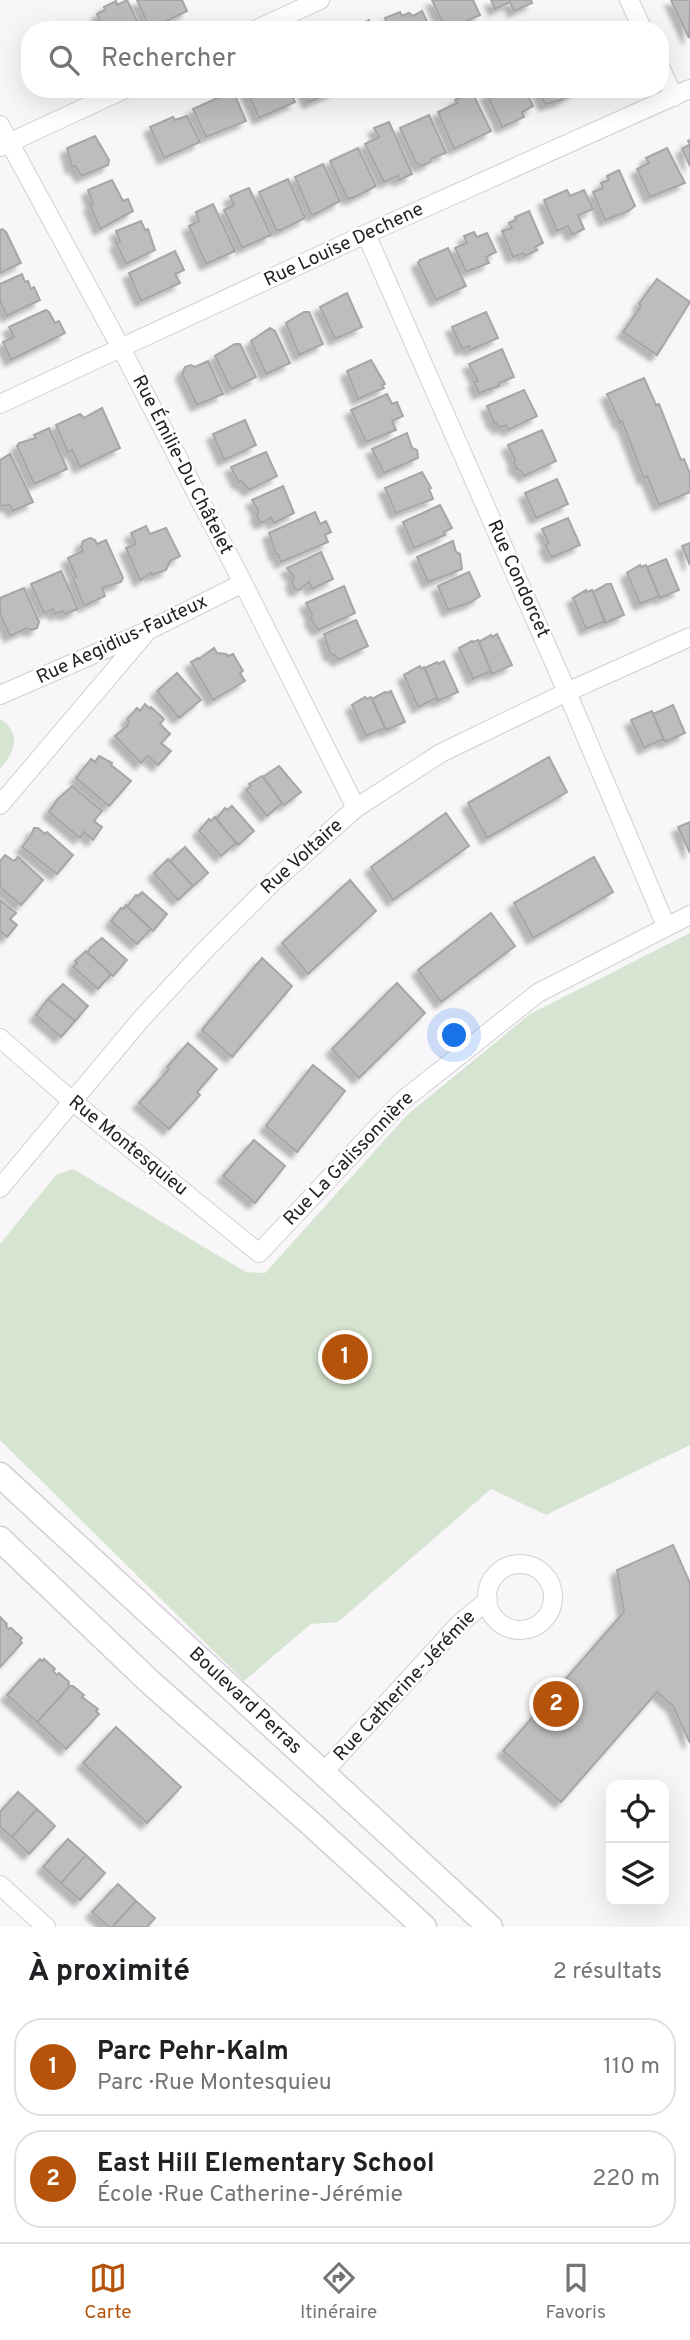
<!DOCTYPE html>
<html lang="fr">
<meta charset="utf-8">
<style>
:root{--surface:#fff;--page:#f2f2f2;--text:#202124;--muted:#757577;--line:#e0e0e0;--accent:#b45309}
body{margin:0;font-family:Overpass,sans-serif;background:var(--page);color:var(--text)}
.controls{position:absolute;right:21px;bottom:21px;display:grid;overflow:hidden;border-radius:14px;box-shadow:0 7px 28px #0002}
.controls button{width:63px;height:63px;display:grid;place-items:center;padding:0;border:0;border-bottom:2px solid var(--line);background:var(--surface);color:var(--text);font:35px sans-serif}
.you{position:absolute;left:455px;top:1036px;width:24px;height:24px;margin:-18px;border:5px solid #fff;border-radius:50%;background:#1a73e8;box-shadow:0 0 0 10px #1a73e833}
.badge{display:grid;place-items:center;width:46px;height:46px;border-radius:50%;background:var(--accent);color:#fff;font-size:23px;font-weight:700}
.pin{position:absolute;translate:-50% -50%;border:4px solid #fff;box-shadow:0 2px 7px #0006}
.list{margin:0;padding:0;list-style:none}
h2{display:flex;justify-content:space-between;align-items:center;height:91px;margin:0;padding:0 28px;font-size:30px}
h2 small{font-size:23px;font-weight:400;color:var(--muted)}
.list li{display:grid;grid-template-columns:46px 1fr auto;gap:21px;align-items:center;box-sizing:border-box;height:98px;margin:0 14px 14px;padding:0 14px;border:2px solid var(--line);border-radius:28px}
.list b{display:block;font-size:26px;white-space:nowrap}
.list p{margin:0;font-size:23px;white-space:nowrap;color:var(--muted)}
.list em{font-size:23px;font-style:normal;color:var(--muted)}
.icon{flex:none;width:38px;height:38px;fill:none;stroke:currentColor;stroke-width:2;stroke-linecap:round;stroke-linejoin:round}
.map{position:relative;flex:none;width:690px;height:1927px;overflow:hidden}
.search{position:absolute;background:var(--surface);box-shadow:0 7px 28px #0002;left:21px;right:21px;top:21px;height:77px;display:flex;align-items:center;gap:18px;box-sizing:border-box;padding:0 24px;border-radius:28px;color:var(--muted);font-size:26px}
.sheet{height:315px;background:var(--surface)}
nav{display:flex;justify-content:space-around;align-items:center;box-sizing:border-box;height:98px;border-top:2px solid var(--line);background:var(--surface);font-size:19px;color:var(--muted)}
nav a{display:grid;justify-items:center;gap:4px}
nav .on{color:var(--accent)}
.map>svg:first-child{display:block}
.green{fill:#d6e5d1}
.building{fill:#bfbcc0;stroke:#a8a5a8;stroke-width:2;filter:url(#shadow)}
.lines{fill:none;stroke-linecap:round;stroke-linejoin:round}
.street-casing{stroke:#d1cfd2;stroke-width:20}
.secondary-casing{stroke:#d1cfd2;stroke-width:27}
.street{stroke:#fff;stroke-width:18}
.secondary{stroke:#fff;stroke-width:24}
.labels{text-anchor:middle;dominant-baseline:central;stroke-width:5;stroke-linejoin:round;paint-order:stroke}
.street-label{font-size:19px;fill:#242324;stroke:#fff}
</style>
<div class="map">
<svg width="690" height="1927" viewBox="0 0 690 1927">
<defs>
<filter id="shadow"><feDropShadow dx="-6" dy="6" stdDeviation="2" flood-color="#0004"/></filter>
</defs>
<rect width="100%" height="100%" fill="#f9f6fa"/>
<path class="green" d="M0,719c23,15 14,34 0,50z
M690,933v512l-144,70 -55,-26 -153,133 -27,2 -67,57 -244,-241v-196l56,-69 17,-6 173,103 19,1 142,-158 123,-101z"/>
<path class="building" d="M127,0l12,25 -9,5h-26l-7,-16 8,-4 -1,-3 12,-6 1,4z
M137,0h45l5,11 -37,18z
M432,0h41l7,15 -20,9 1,4 -15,2z
M491,0h40l1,3 -18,8 -4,-9 -15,7z
M671,0h19l-1,38z
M422,11l9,19h-41l-5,-12 15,-6 2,4 7,-3 4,3z
M369,20l4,10h-25z
M246,89h43l6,13 -36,16z
M304,89h34l-29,13z
M496,89h29l8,17 -11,6 2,5 -22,10 -15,-33z
M538,89h40l-17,11 -16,4z
M233,91l13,30 -40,16 -13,-28z
M472,92l19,39 -37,18 -16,-37 19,-9 -2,-3z
M429,115l17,38 -14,5 -2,4 -8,4 -6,-3 -16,-35z
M187,116l13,26 -36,16 -14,-31 23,-10 2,3z
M389,122l23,52 -13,6 -1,-4 -14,6 -19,-38 14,-7 -5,-9z
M95,136l14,24 -1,5 -26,11 -7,-10 -3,1 -5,-19z
M690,140v26l-8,-17 8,-5 -2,-3z
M358,148l18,38 -23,12h-6l-17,-37z
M667,148l18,35 -35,14 -13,-28 12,-6 -3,-5z
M323,164l17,37 -26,14 -3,-1 -16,-37z
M619,170l16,36 -7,5 -23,9 -12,-28 10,-4 -2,-5 8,-3 -2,-4z
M288,179l17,39 -24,12h-5l-17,-38z
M112,180l11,21 5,-2 5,12 -33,18 -10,-24 3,-1 -5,-14z
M249,188l22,47 -29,13 -18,-38 10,-5 -4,-9z
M567,190l3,6 14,-6 9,19 -15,6 6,14 -12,6 -4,-9 -11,5 -13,-31z
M213,204l22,47 -29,13 -17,-38 10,-5 -3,-9z
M529,211l14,32 -8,4 2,3 -6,3 -7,3 -1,-3 -10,4 -11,-26 10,-3 -3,-5 7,-3 -1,-3z
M141,221l4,9 3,-1 7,21 -29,14 -10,-21 4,-2 -4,-10z
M2,229l4,3 15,31 -21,10v-43z
M474,232l3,5 10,-4 9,19 -10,5 3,6 -23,9 -11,-24 12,-5 -3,-7z
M448,248l18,38 -30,14 -18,-37 2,-3z
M175,251l9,19 -9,4 5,9 -39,18 -12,-28z
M22,274l3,8 3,-1 3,8 3,-2 6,13 -33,16 -7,-15v-17z
M657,279l33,23 -33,53 -34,-23 18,-26 -2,-2z
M347,293l15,34 -27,12 -15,-32z
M46,310l3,2 6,11 4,-2 6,12 -54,27 -8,-18 11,-5 -5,-10z
M304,312h5l14,32 -24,11 -13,-32z
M486,312l12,26 -28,12 -1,-4 -7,3 -10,-22z
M270,328l5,3 15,32 -24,11 -15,-33z
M235,344h5l16,33 -25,12 -16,-33z
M502,349l12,28 -15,6v3l-20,7 -5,-11 4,-1 -9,-17z
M371,360l14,24 -3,1 2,3 -26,11 -11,-28z
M208,361l15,33 -26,11 -15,-31 3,-7 6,-2 4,2z
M644,378l12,27 3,-1 22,56 3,-1 6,15v18l-31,13 -12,-29 -3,2 -22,-57 -2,2 -13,-29z
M524,390l13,26 -29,14 -2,-5 -7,3 -3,-6 -2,1 -7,-17z
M387,394l5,10 5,-2 6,14 -11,5 4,9 -30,12 -15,-32z
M102,408l18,40 -40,19 -8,-17 -4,3 -12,-28 24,-11 4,4z
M245,420l11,25 -32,15 -11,-26z
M49,428l18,41 -33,15 -17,-38 2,-3 17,-5 -2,-3z
M542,430l14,31 -32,15 -2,-4 -5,-3 -3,-6 1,-3 -7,-15z
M407,433l5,15 5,2 1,8 -34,15 -12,-24z
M266,452l11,24 -28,14 -8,-9 -2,2 -8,-16z
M10,454l23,48 -20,9 -3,-6 -10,1v-46z
M422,472l9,16 -2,1 4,10 -37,14 -11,-25z
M557,479l11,25 -32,14 -11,-25z
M283,486l11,27 -20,10 -3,-6 -6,5h-5l-3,-6 1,-6 -6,-10z
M440,505l12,23 -8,4 1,3 -31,13 -11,-26z
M315,512l5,12 6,-3 5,11 -6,3 3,7 -47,20 -3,-8h-2l-7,-21z
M568,518l12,27 -25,11h-4l-6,-11 4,-2 -7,-14z
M146,526l4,8 16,-6 14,28 -10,5 -4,9 -14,5 -1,-2 -11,7 -14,-32 10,-4 -5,-11z
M90,538l5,2 2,4 9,-4 17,38 -2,4 -19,6 3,8 -21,10 -11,-28 3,-1 -8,-19 15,-7 -2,-4 2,-6z
M453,541l3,11 4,2 2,15 -34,13 -11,-25z
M690,543v22l-8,-19z
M321,552l12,27 -21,10 -3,-7 -10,8 -4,-1 -3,-6 2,-6 -7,-9z
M666,559l13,31 -19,8 -13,-31z
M640,565l1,2 5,-2 13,31 -19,8 -13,-31z
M61,571l17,38 -13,5 -2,-3 -8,3 -2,-5 -9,4 -13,-29z
M469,572l11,24 -9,6 -23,8 -10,-24z
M607,584h4l13,31 -19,8 -12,-31z
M344,586l11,27 -37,17 -7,-11 1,-4 -6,-12z
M24,588l15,34 -2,6 -5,2 -5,-2 -17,8 -10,-22v-16z
M586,590v2l6,-2 13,31 -19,8 -13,-31z
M356,620l12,26 -30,14 -2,-4 -6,-2 -6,-20z
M497,634l15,31 -20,9 -13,-32 12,-7 1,2z
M478,640l13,31 -18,8 -14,-31 13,-7 1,1z
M214,648l3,5 9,1 2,2 5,-2 10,17 -3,2 5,8 -32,19 -22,-38 7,-4 1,1z
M444,661l14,31 -20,9 -13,-33 12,-6 1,2z
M420,666l1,3 3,-2 13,31 -19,9 -14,-32z
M177,673l24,27 -22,18 -22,-27z
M391,691l14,31 -19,8 -14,-31 13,-7 1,1z
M365,697l1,2 5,-2 14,31 -19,8 -14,-31z
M145,704l5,5 1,-2 13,12 -4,5 10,10 -9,9 10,8 -13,14 -10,-9 -7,7 -26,-27 12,-10 2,-4 -2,-3 10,-11 3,3z
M673,705l12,28 -20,9 -12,-28z
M652,711l11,28 -19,9 -13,-28z
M99,756l13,7 -1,2 20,16 -22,25 -33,-28 15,-19 4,3z
M549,757l18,35 -80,46 -19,-35z
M279,766l22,26 -17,13 -21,-28z
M262,776l20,27 -15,13 -21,-26 5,-4 -2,-2z
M72,786l30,25 -8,10 8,6 -9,13 -9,-8 -4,6 -31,-26 8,-12z
M232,806l22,25 -16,14 -22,-26 9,-11 2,2z
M446,813l23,33 -76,54 -22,-33z
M215,817l21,26 -15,13 -22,-25 10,-12 2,2z
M690,822v31l-12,-26z
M34,828h4l7,6 2,-2 26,23 -16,19 -35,-27 8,-10z
M185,847l23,26 -15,13 -23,-25z
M5,855l9,6 4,-4 25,23 -22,25 -21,-18v-26z
M594,857l19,35 -80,46 -19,-35z
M168,859l25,27 -15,14 -24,-27z
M350,880l26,31 -68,63 -26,-31z
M142,892l25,22 -14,17 -26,-24 9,-12 2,1z
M0,900l16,13 -6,6 7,6 -10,12 -7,-6z
M126,905l25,24 -14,15 -26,-23 10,-13 2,1z
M491,913l24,33 -74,56 -23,-32z
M102,938l25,22 -14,16 -25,-23 2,-5z
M86,951l25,23 -13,15 -25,-22 4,-4 -2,-2z
M262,958l30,28 -60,71 -30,-27z
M397,983l28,30 -66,65 -27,-29z
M63,984l25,22 -13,15 -27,-22z
M48,999l27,22 -14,16 -25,-22z
M188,1043l29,26 -20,23 3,3 -31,34 -30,-26 30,-34 -2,-2z
M313,1065l32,26 -48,61 -31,-26z
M254,1140l31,26 -30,37 -32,-27z
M673,1545l17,38v160l-17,-37 -16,-14 -96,110 -58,-51 121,-139 -7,-42z
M0,1617l7,7 -1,2 3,3 2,-1 11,10 -2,2 2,3 -22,24z
M40,1659l2,2 2,-2 11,10 -2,2 4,4 2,-2 10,9 -1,2 2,2 -33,36 -30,-27z
M70,1686h3l11,9 -2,2 16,12 -2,2 3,3 -33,35 -29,-27z
M116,1727l65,60 -34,36 -64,-60z
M18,1792l19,17 -25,28 -12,-10v-15z
M37,1809l18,17 -26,28 -17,-17z
M68,1839l18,16 -25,28 -18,-16z
M86,1855l19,18 -25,27 -19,-17z
M118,1884l18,17 -24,26h-3l-17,-15z
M136,1901l19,17 -8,9h-35z"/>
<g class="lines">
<defs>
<path id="street" d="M629,0l14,30
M255,30l65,-30
M660,67l14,30
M0,125l121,223 122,235 113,225
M0,147l125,-58
M366,234l201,458 99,234
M0,404l366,-170 324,-145
M0,695l147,-64 96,-48
M0,805l145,-171
M0,1038l71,62 188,153 143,-152 136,-108 152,-78
M0,1188l142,-170 65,-70 66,-66 83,-74 85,-55 126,-61 123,-55
M487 1597a33 33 0 1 1 66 0a33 33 0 1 1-66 0Z
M323,1773l136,-149 29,-24
M0,1885l46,42"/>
<path id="secondary" d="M0,1475l490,452
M0,1539l151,144 158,139 115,105"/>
</defs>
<use href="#street" class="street-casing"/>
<use href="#secondary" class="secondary-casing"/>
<use href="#street" class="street"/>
<use href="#secondary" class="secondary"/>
</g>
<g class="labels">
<g class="street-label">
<text transform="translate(344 245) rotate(-25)">Rue Louise Dechene</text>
<text transform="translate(182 465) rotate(63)">Rue Émilie-Du Châtelet</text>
<text transform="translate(518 579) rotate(66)">Rue Condorcet</text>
<text transform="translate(122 640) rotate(-25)">Rue Aegidius-Fauteux</text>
<text transform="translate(302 857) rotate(-42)">Rue Voltaire</text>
<text transform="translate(128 1146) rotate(39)">Rue Montesquieu</text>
<text transform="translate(349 1159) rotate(-46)">Rue La Galissonnière</text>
<text transform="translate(405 1686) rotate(-47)">Rue Catherine-Jérémie</text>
<text transform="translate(245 1701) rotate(43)">Boulevard Perras</text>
</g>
</g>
</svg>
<div class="controls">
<button><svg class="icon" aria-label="locate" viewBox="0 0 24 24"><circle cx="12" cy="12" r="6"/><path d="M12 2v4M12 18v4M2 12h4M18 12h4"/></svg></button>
<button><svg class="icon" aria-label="layers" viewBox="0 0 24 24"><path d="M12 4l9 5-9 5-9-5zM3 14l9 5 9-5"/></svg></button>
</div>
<div class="you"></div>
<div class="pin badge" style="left:345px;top:1357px">1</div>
<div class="pin badge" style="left:556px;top:1704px">2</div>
<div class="search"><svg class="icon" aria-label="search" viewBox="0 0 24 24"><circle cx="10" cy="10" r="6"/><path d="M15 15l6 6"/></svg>Rechercher</div>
</div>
<section class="sheet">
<h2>À proximité<small>2 résultats</small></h2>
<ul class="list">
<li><span class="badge">1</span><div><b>Parc Pehr-Kalm</b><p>Parc · Rue Montesquieu</p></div><em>110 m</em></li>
<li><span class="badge">2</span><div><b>East Hill Elementary School</b><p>École · Rue Catherine-Jérémie</p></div><em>220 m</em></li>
</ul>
</section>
<nav>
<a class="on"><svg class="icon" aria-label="map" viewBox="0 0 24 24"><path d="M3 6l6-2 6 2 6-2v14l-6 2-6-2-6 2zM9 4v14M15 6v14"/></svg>Carte</a>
<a><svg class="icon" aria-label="directions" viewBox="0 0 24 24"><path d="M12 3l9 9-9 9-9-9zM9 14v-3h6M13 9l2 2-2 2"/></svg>Itinéraire</a>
<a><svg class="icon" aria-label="saved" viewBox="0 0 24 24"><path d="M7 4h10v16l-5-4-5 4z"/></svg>Favoris</a>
</nav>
